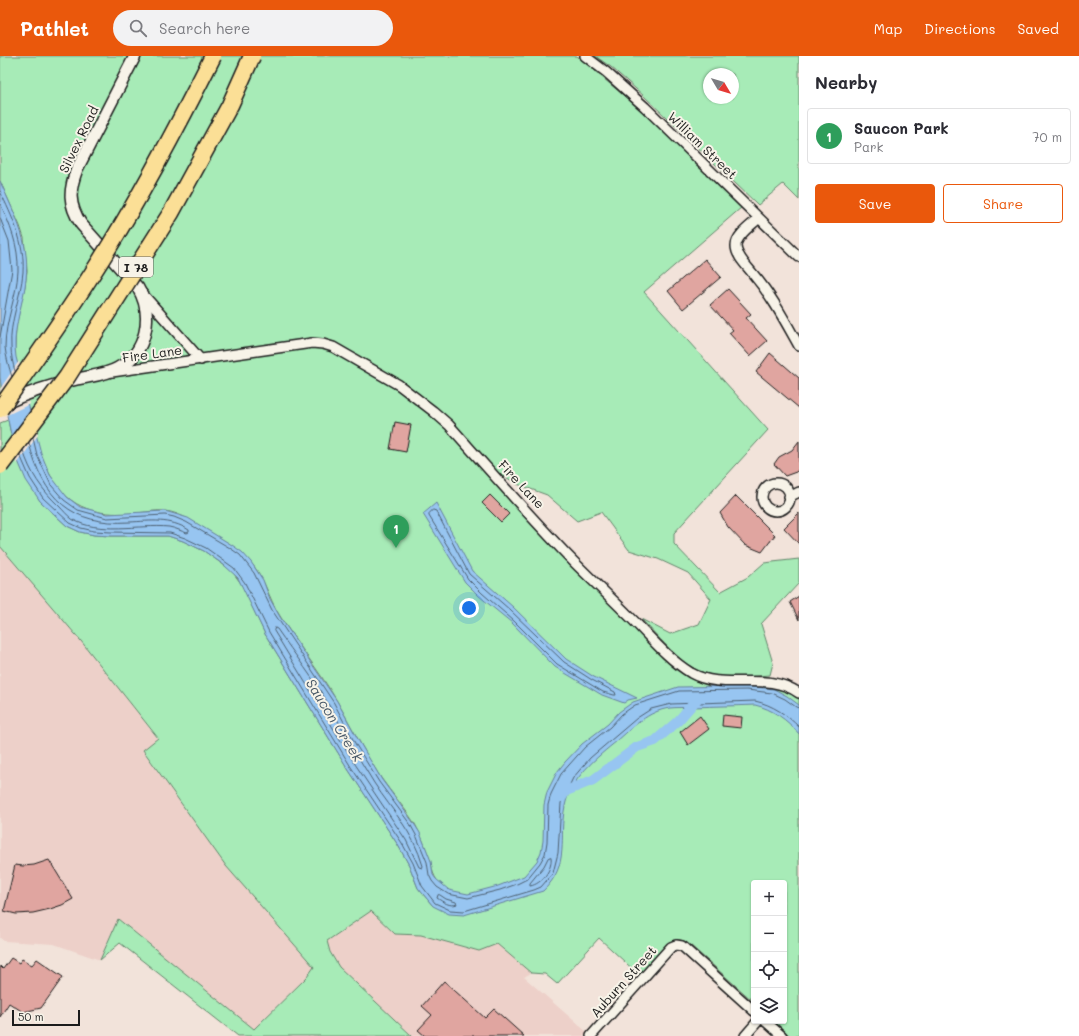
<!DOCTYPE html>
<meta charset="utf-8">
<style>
:root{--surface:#fff;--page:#f2f2f3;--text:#2b2b33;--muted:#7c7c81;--line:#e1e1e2;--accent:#ea580c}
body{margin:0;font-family:Mali,sans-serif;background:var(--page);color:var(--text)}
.controls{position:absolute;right:12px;bottom:12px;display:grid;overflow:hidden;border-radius:4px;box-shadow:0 1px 3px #0004}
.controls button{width:36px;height:36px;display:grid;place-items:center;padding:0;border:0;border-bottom:1px solid var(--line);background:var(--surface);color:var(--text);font:20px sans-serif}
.compass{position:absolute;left:703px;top:12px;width:36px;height:36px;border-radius:50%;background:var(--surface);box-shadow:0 1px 3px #0004;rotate:128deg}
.scale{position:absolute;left:12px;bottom:10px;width:68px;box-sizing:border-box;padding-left:4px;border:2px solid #1c1c1c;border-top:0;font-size:11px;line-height:14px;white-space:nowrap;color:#1c1c1c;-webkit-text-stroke:3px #f7f3e8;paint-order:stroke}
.you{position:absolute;left:469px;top:552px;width:14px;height:14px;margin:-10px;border:3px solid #fff;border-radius:50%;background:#1a73e8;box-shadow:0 0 0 6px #1a73e833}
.badge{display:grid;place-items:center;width:26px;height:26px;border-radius:50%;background:var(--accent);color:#fff;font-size:13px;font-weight:700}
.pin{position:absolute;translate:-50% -33px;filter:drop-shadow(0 1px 2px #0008)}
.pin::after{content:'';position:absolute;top:21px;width:14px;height:12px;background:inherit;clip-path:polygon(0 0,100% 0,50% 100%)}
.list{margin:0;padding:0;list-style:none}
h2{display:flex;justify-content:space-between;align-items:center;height:52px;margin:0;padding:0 16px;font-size:17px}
h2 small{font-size:13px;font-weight:400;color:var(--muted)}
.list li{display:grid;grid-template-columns:26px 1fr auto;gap:12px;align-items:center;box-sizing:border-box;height:56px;margin:0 8px 8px;padding:0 8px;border:1px solid var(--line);border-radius:4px}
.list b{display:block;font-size:15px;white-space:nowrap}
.list p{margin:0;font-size:13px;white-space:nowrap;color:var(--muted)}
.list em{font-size:13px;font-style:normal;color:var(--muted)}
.actions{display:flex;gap:8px;padding:12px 16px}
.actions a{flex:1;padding:9px 0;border:1px solid var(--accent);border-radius:4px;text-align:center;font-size:14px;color:var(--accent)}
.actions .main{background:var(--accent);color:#fff}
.icon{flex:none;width:22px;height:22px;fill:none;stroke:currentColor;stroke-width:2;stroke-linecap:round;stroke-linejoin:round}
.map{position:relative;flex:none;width:799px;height:980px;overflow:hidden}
header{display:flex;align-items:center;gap:24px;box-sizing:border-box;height:56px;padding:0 20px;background:var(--accent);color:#fff}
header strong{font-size:19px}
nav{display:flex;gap:22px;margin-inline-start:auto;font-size:14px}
.search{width:280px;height:36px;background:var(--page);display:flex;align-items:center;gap:10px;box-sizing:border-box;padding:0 14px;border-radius:22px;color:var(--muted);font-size:15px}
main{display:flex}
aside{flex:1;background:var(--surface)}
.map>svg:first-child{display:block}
.built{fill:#edd0c9}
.green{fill:#a7ebb7;stroke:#62846a;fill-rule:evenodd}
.water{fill:#97c5f1;stroke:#66819c}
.pier{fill:#f2e3da}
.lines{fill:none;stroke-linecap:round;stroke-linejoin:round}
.shore{stroke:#4d6071;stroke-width:1}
.canal{stroke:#97c5f1;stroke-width:10}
.building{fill:#e0a5a0;stroke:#1c1c1c}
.minor-casing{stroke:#1c1c1c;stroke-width:12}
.tertiary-casing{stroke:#1c1c1c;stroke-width:14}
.minor{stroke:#f7f3e8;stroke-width:9}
.tertiary{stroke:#f7f3e8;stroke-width:11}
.motorway-bridge-casing{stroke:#1c1c1c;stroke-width:19;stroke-linecap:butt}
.motorway-bridge{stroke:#fbdf96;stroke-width:16}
.labels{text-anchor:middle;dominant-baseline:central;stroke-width:4;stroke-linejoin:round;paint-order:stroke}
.shield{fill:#f7f3e8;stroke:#5e5c59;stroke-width:1}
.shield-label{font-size:12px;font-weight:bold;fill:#1c1c1c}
.street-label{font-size:13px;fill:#1c1c1c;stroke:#f7f3e8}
.water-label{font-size:14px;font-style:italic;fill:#475767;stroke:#f7f3e8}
</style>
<header>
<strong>Pathlet</strong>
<div class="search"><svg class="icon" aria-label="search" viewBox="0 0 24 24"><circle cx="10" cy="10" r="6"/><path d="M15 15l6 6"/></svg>Search here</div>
<nav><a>Map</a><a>Directions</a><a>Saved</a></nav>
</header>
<main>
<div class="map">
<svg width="799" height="980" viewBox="0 0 799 980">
<rect width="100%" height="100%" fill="#f2e3da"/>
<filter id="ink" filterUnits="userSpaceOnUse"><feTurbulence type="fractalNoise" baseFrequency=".025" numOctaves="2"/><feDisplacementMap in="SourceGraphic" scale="8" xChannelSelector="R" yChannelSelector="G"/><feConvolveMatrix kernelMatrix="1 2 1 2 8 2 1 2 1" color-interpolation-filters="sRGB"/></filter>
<g filter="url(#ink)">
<path class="built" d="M0,490l81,95 77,98 -15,12 83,115 89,101 -8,10 -53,52 -136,-110 -18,41 -46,-16 -50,-3 -4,-3z
M371,855l24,23 26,1 58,16 18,-7 34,29 -7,4 64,56 -3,3h-173l-73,-69 -9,-15 -3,-11z"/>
<path class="green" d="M0,0h577l65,55 100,96 -98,85 124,138 -94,103v11l46,48 28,-15 16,-14 35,-4v24l-38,41 12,39 -3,12c-18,1 -41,5 -58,1 -27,-6 -52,-38 -71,-57l29,15 29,-10 12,-25 -23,-26 -30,-14 -29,-9 -28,-38 -24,9 -30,-26 -30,-11 -13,-8 -7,7 73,81 82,81 37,33 20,8h62l20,7 8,6v337h-9l-16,-15h10v-138h-30v119l-65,-58c-8,-5 -12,-6 -20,-2l-30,33 -40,-37 -42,46 -12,-10 -14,-1 -34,-29 -18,7 -58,-16 -26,-1 -24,-23 -44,30 3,11 9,15 73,69h-174l-118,-93 -20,17 18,-41 136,110 53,-52 7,-10 -88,-101 -83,-116 15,-12 -77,-97 -81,-95v-123l8,-3 2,10 30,71 27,25 13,6 14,3 17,1h57l15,5 21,10 28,20 10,14 23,49 83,135 50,76 11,20 9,23 15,18 11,-19c-4,-3 -7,-6 -9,-10 -3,-5 -3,-12 -5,-17 -4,-12 -9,-25 -15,-36 -10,-16 -23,-30 -34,-46 -16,-24 -29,-51 -44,-77 -17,-29 -39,-56 -57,-85 -12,-18 -15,-40 -31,-55 -13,-14 -24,-20 -40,-29 -13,-8 -27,-19 -44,-21 -9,-1 -19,1 -28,2 -34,2 -61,0 -82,-30 -18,-27 -24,-66 -32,-97l-23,9v-22l15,-25 1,-22 9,-40 2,-15 -3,-33 -4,-12 -20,-45z
M595,0h204v144l-16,-16 -25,21 -114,-109 -33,-29zM709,18h24v24h-24z"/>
<path class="water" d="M0,125c16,37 32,64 25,106 -4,23 -13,46 -9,70l25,96 9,22 17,22 13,10 27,7 58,-3 10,3 13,4 44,27 10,7 9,10 12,18 7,19 10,18 57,84 23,42 22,37 31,42 7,11 11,28 2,14 3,4 13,11 19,4 30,-8 26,-10 13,-15 4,-9 2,-11 1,-36 3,-13 10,-20 8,-10 17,-18 26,-20 11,-12 14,-10 45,-15 69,-1 27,3 13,7 12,9v29c-11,-14 -27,-25 -44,-29 -20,1 -40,1 -61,2 -8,1 -16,0 -24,1 -22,3 -37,19 -53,33 -20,16 -47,38 -52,65 -7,33 6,58 -22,85l-79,24 -15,-1 -16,-8 -15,-18 -9,-23 -11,-20 -50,-76 -83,-135 -27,-56 -14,-13 -20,-14 -21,-10 -15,-5h-57l-17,-1 -14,-3 -13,-6 -27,-25 -14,-21 -11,-26 -13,-63 -2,-13z
M436,447l36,68 41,36 53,52 28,18 43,21 -9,2 -4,3 -22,-8 -47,-28 -43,-44 -33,-27 -14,-14 -42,-68z"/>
<path class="pier" d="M19,305l11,43 -25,12 -5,-27z
M32,355l6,24 -21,29 -4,-9z"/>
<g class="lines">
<path class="shore" d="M0,135c12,26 25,51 23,81 -2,25 -14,50 -12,75 0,9 2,17 4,24
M0,147c10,22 19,43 18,68 -1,25 -13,50 -13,76 1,10 4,20 7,30
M0,162l9,23 3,29 -12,67
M33,382l4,17 14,30 13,15 14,10 29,8 58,-3 9,2 12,5 44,26 10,7 14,18 18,37 62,93 22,42 23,37 31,42 6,11 11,27 2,13 3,6 5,6 11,7 20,4 32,-8 17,-6 10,-5 13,-16 5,-9 2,-12 1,-37 3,-11 10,-20 24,-27 25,-20 12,-13 13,-9 44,-14 68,-1 25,3 13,6 11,8 3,1
M23,394c7,23 19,40 36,56 4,4 8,9 13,13 25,16 69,5 97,8 6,1 12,4 18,6l2,-1v-2c-19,-12 -38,-9 -59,-8 -59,4 -87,-24 -101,-79
M20,399l10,23 13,20 27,25 11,5 13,3 17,1 59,1 15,5 21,10 28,20 11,15 24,49 82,135 51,76 11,20 9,23 13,17 15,7 14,1 70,-21 7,-3 12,-14 5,-20 3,-50 12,-25 17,-20 47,-40 14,-9 20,-5 84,-3c18,4 32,14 44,26
M433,454l3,1 33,63 41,36 54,52 28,18 23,12 1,3h-2l-11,-3 -46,-28 -43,-43 -32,-28 -14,-14 -39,-63v-2z
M275,572l2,1c18,26 38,51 53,78 15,25 28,51 44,76 19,29 39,48 49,83l-1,2 -3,-1 -13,-27 -51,-76 -81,-133z
M551,801c2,12 -9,27 -21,29v-3l14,-17 4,-8z
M440,839l6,4 10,3 1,2c-7,3 -14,-2 -20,-6l1,-3z"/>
<path class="canal" d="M562,741l4,-6 27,-11 44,-33 18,-6 23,-20 21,-24"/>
</g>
<path class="building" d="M705,203l16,18 -38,32 -15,-18z
M728,233l23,25 -5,4 21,23 -17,15 -21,-23 4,-3 -23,-25z
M770,297l29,25v30l-43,-36z
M395,366l16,3 -5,27 -16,-3z
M799,385v28l-3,3 -11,4 -11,-12 5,-7 13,-7z
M490,439l19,19 -8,8 -19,-19z
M736,440l39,39 -13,17 -17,-7 -17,-18 -8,-14z
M799,457v31l-15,-16z
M799,540v24l-9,-18z
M723,659l19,2 -1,11 -19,-2z
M700,660l9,13 -21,16 -8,-13z
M49,804l24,39 -11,6 -12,4 -17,4 -17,1 -12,-3 11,-46 8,1 11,-1z
M11,902l8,5 3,-4 10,6 5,-6 26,18 -22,31 -18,4 -14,-9 -9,14v-51l3,3z
M444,925l41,37 9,-9 30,27h-99l-7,-6 14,-15 -10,-9z"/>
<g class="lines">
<defs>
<path id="minor" d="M585,0l21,16 39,35 154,150
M759,162c-7,7 -23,17 -23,28 0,10 11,20 17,28 19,22 32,47 46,72
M141,236l60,68
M112,316l200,-29 11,1 10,3 66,38 34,26 16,14c41,46 82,93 125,137 17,17 35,34 52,51 21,20 40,45 65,60 34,19 75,-3 108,20
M762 441a14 14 0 1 1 28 0a14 14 0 1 1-28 0Z
M789,441l10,-5
M765,965l17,15
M591,980l80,-89 5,-2 6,1 72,65
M745,980l13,-15"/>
<path id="tertiary" d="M4,348c23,-11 47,-19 73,-25 13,-3 29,-4 41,-11 29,-15 36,-53 20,-80l-57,-64c-13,-20 -12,-34 -4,-55l58,-113"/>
</defs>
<use href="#minor" class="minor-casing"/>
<use href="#tertiary" class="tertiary-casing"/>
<use href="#minor" class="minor"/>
<use href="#tertiary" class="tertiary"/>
<defs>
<path id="motorway-bridge" d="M0,353c31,-44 63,-89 92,-135 45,-70 84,-144 121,-218
M0,410l67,-89 104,-164 59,-108 22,-49"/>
</defs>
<use href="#motorway-bridge" class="motorway-bridge-casing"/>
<use href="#motorway-bridge" class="motorway-bridge"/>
</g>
</g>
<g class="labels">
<rect class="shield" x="119" y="201" width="34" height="20" rx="3"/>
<g class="shield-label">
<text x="136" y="211">I 78</text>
</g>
<g class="street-label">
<text transform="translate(78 83) rotate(-64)">Silvex Road</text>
<text transform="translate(703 89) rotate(44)">William Street</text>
<text transform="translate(152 297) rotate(-8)">Fire Lane</text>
<text transform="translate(522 428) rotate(47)">Fire Lane</text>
<text transform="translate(623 925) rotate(-48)">Auburn Street</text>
</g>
<g class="water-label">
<text transform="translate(335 664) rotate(58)">Saucon Creek</text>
</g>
</g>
</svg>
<div class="controls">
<button>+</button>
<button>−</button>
<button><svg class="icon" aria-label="locate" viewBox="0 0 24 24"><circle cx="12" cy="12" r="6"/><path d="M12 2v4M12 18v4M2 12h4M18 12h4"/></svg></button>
<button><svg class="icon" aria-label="layers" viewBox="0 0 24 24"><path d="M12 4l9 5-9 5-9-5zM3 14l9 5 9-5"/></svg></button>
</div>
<svg class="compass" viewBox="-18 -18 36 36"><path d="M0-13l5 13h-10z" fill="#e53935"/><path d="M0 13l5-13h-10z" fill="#7c7c81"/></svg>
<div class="scale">50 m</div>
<div class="you"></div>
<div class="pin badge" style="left:396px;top:492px;background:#2e9e5b">1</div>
</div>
<aside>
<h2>Nearby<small></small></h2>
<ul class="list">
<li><span class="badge" style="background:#2e9e5b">1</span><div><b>Saucon Park</b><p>Park</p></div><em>70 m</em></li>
</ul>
<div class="actions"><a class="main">Save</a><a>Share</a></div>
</aside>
</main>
